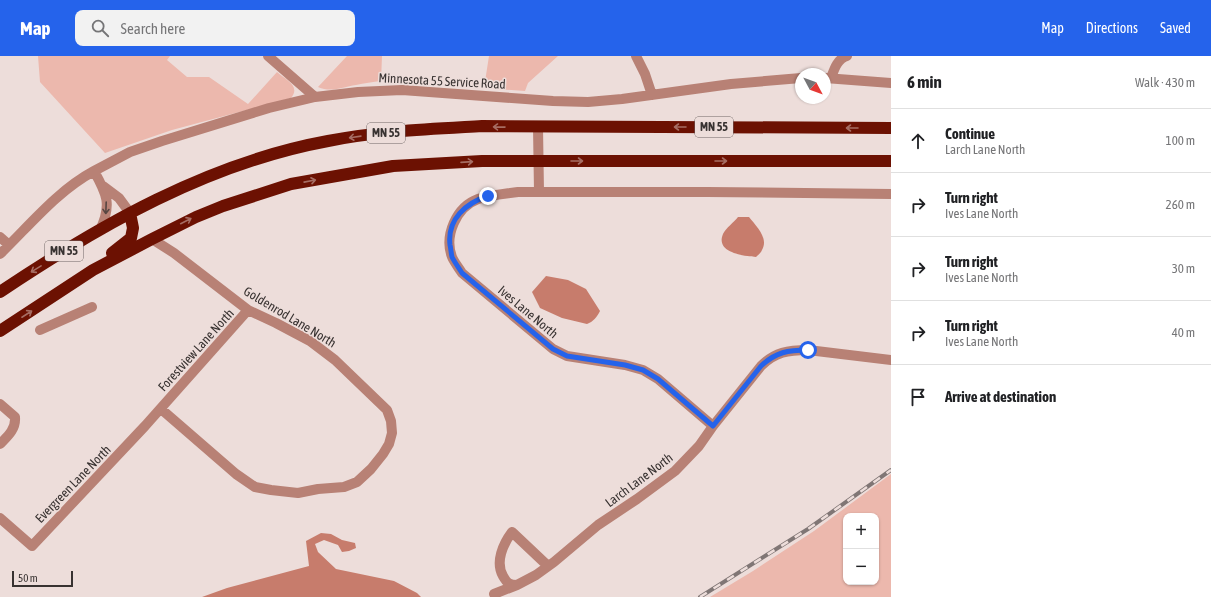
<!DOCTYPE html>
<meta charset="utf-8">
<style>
:root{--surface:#fff;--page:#f2f2f2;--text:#202124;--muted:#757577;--line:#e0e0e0;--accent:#2563eb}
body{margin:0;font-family:"Asap Condensed",sans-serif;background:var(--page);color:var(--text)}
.controls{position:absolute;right:12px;bottom:12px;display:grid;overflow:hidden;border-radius:8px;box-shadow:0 1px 3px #0004}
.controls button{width:36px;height:36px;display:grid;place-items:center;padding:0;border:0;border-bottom:1px solid var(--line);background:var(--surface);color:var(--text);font:20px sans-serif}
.compass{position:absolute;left:795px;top:12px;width:36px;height:36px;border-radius:50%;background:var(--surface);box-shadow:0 1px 3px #0004;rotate:131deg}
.scale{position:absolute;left:12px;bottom:10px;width:61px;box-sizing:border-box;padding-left:4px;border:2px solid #383231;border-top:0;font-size:11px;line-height:14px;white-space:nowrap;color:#383231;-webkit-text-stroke:3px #edddda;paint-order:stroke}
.stop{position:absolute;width:12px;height:12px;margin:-9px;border:3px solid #2563eb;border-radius:50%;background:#fff}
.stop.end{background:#2563eb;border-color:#fff;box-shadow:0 1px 4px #0008}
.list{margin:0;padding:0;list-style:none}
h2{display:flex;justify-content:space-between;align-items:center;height:52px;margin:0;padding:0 16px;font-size:17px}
h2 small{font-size:13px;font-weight:400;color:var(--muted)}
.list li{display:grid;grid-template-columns:26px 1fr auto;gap:12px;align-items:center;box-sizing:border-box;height:64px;padding:0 16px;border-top:1px solid var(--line)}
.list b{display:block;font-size:15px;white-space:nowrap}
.list p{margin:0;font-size:13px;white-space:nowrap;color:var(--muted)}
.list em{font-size:13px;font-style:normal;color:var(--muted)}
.icon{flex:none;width:22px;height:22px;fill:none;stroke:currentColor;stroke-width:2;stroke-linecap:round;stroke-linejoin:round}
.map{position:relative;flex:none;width:891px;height:541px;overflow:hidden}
header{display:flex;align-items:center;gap:24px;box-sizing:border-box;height:56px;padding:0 20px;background:var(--accent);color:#fff}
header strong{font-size:19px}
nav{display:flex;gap:22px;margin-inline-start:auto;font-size:14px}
.search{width:280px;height:36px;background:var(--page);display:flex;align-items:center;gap:10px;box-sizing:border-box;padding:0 14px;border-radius:8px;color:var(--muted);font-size:15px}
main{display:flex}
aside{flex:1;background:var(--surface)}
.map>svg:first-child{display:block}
.green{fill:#ecb8ad;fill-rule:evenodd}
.water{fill:#c77c6c}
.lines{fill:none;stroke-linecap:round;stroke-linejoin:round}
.minor{stroke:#b88175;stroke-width:10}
.highway{stroke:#6c1102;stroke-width:12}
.rail-casing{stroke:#807675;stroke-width:4}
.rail{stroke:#edddda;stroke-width:2.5;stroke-dasharray:8;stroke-linecap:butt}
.oneway{stroke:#a66d63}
.oneway2{stroke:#584642}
.route{stroke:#2563eb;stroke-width:5}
.labels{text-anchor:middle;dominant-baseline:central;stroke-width:3;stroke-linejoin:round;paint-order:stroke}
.shield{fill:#edddda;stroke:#6e6564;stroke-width:1}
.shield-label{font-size:12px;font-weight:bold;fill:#383231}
.street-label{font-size:13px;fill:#383231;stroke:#edddda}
</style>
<header>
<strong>Map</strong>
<div class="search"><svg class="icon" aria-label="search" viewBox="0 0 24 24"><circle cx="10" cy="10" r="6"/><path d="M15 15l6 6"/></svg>Search here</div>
<nav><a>Map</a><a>Directions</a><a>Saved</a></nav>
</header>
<main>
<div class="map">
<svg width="891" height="541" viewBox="0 0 891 541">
<rect width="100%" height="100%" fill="#edddda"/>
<path class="green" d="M38,0h132l-3,4 20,17h22l39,27 29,-32c9,8 24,14 14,26l-119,32 -67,23 -65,-71z
M347,0h35l-1,25c-8,1 -17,2 -25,4 -13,2 -25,8 -38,2z
M489,0h69l-30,27 -3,8 -41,-3z
M891,418v123h-181l43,-26 61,-40zM846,460h30v66h-30z"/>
<path class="water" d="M738,161h11c7,9 20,21 13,33 -1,3 -4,5 -6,7 -12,-1 -41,-4 -33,-23 3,-6 11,-12 15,-17z
M546,220l22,4 18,9 14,22c-3,6 -7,11 -13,13l-25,-6 -22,-10 -8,-16z
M321,477l10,1 11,6 13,3 1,5 -7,3 -7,1 -4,-7 -14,-5 -9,4 3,8 18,17 58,12 23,12 4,4h-219l25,-9 82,-22 -3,-25z"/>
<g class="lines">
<path class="minor" d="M268,0l47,41
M636,0l9,18 7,21
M825,22l66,5
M831,22c3,-8 6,-19 16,-22
M538,71l1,65
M103,130l16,12 11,15
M100,174c12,-25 7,-36 -6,-59l36,-19 32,-11 107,-33 46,-11 43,-5 44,-2 151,11 35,1 34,-3 109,-15 70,-6
M0,181l9,8
M152,183l22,14 74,57 28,13 34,18 25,19 52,50 4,11 1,12 -3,11 -6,10 -12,15 -14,13 -13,5 -26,2 -20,4 -27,-3 -16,-3 -19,-13 -75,-65
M0,198c30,-29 57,-63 94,-83
M40,274l52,-23
M0,348l15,13c1,12 -7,19 -15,27
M713,370l-55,-47 -15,-9 -18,-5 -58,-9 -14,-7 -91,-76c-3,-5 -8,-11 -10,-16 -8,-21 4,-50 26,-58 12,-4 26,-5 40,-7h189l184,2
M0,462l32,28 113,-120 103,-116
M517,529c-8,0 -10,-2 -14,-9 -8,-14 0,-32 9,-44l36,34
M494,538l23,-9 19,-10 18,-13 44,-37 39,-26 38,-28 24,-25 14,-20 48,-60c14,-14 27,-16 47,-16l83,10"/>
<path class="highway" d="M112,197l19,-15 2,-10 -3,-15
M0,236c100,-67 208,-129 328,-151 50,-10 102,-12 154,-15l409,2
M0,275l93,-61 59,-31 44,-22 27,-11 68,-22 102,-18 89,-5h409"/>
<defs>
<path id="rail" d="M700,541l108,-68 83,-59"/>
</defs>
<use href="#rail" class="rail-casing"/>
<use href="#rail" class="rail"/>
</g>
<defs><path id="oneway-shaft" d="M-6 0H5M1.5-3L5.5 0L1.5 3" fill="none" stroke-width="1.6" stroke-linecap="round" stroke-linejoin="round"/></defs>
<g class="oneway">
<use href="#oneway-shaft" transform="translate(499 71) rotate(-179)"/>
<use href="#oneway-shaft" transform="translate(680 71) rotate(-180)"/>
<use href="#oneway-shaft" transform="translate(852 72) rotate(-180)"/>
<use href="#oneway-shaft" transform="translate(355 81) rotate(172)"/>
<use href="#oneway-shaft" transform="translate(577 105)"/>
<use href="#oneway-shaft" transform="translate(721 105)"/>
<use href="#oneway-shaft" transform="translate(467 106) rotate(-4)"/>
<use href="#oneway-shaft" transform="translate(310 125) rotate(-11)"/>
<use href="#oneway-shaft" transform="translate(186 165) rotate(-27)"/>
<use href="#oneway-shaft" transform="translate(36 213) rotate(148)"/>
<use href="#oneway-shaft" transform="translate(27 258) rotate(-33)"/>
</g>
<use class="oneway2" href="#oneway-shaft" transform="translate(106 152) rotate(92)"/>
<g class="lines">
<path class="route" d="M488,140c-22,7 -41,23 -38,49 1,4 1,8 2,12 3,6 7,11 10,16l91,76 14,7 58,9 18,5 15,9 55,47 48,-60c15,-14 27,-16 47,-16"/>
</g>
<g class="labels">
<g class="shield">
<rect x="695" y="61" width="38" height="20" rx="3"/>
<rect x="367" y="67" width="38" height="20" rx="3"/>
<rect x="45" y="185" width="38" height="20" rx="3"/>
</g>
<g class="shield-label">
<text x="714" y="71">MN 55</text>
<text x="386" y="77">MN 55</text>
<text x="64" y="195">MN 55</text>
</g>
<g class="street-label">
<text transform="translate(442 25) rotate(3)">Minnesota 55 Service Road</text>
<text transform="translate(528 256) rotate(40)">Ives Lane North</text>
<text transform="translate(290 261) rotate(31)">Goldenrod Lane North</text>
<text transform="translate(196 294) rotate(-48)">Forestview Lane North</text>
<text transform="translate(639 424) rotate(-37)">Larch Lane North</text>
<text transform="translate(73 428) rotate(-46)">Evergreen Lane North</text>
</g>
</g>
</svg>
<div class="controls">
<button>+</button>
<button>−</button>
</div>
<svg class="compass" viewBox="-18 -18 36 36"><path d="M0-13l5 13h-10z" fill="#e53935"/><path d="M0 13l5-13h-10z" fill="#757577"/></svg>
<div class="scale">50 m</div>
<div class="stop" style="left:808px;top:294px"></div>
<div class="stop end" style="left:488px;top:140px"></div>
</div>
<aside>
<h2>6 min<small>Walk · 430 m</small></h2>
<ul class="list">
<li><svg class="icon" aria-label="ahead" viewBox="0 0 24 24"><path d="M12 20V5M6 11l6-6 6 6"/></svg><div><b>Continue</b><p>Larch Lane North</p></div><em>100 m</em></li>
<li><svg class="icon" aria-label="right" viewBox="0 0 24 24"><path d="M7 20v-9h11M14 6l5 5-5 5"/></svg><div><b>Turn right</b><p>Ives Lane North</p></div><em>260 m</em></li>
<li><svg class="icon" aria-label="right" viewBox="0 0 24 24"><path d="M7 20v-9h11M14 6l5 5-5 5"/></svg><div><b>Turn right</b><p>Ives Lane North</p></div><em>30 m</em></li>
<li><svg class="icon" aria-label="right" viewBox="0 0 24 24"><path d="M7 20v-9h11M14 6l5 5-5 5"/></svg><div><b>Turn right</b><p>Ives Lane North</p></div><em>40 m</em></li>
<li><svg class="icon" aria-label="arrive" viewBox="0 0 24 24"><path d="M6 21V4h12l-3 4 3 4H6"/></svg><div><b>Arrive at destination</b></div></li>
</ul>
</aside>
</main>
